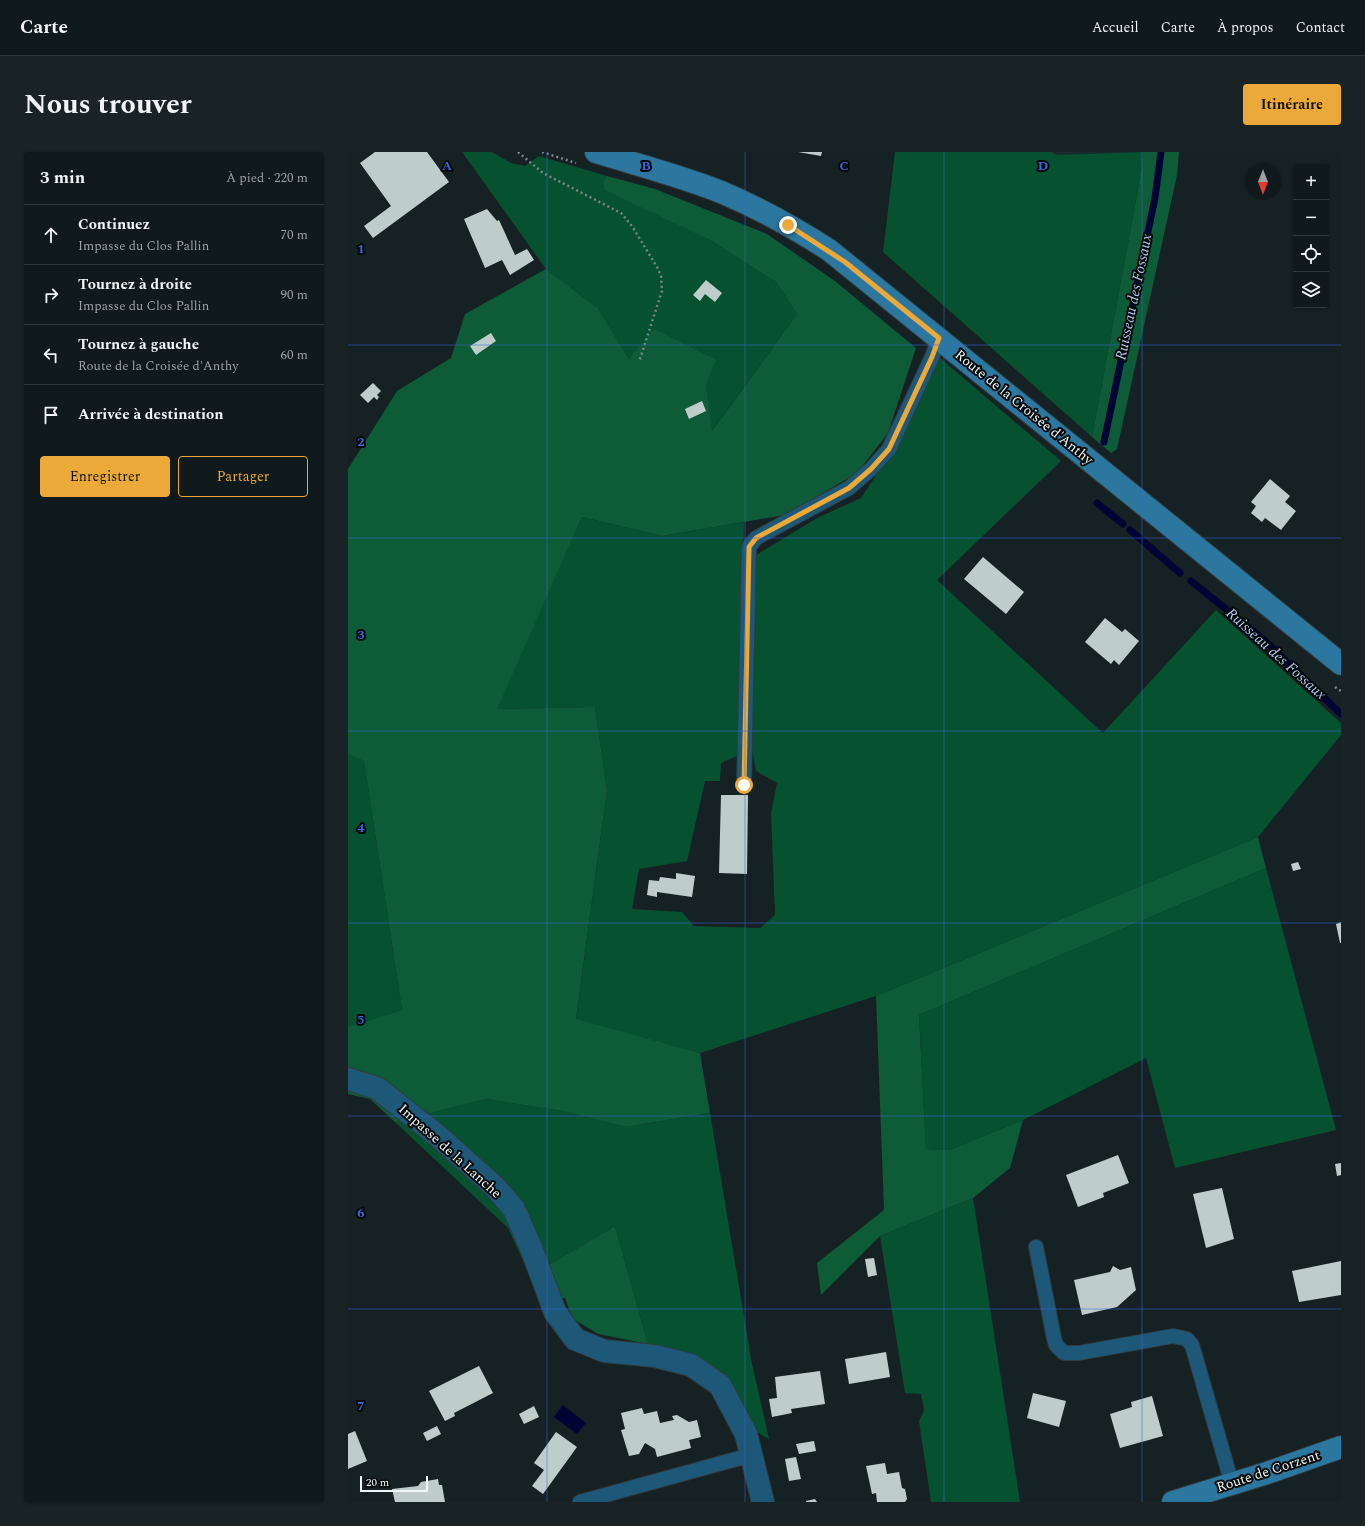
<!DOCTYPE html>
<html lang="fr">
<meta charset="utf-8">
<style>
:root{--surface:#10191b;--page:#192224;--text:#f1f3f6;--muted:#9ca0a3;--line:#30383a;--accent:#eba93a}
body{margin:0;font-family:Spectral,serif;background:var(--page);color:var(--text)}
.controls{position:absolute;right:12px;top:12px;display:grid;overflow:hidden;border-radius:4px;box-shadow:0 1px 3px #0004}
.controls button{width:36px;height:36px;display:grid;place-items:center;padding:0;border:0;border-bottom:1px solid var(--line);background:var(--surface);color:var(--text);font:20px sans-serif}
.compass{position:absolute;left:897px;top:12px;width:36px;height:36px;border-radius:50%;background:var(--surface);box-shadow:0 1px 3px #0004;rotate:180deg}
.scale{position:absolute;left:12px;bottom:10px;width:68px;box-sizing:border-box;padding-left:4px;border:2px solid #eff7f8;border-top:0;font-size:11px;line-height:14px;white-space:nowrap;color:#eff7f8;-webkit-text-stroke:3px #060a0b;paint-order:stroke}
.stop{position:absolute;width:12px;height:12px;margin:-9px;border:3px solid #eba93a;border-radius:50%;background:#fff}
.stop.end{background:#eba93a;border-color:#fff;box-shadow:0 1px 4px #0008}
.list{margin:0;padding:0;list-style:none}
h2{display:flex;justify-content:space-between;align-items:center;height:52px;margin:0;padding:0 16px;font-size:17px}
h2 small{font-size:13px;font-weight:400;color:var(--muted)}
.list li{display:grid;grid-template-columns:26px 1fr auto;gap:12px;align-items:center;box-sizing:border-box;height:60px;padding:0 16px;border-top:1px solid var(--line)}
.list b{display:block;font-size:15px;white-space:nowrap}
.list p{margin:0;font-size:13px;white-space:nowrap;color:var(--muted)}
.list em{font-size:13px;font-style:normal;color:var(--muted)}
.actions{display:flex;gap:8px;padding:12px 16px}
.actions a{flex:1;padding:9px 0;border:1px solid var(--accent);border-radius:4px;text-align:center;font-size:14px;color:var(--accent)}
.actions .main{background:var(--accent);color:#111}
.icon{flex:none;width:22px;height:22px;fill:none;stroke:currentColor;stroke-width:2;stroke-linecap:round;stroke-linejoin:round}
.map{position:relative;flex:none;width:993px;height:1350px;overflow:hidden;border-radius:4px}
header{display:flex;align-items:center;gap:24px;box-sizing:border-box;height:56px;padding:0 20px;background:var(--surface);border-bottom:1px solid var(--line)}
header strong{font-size:19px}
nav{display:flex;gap:22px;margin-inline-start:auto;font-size:14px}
.intro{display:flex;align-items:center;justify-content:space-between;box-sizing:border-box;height:96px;padding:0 24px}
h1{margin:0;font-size:28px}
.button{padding:10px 18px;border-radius:4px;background:var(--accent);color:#111;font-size:14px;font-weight:700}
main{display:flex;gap:24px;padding:0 24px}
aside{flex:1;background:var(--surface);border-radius:4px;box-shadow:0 1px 3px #0004}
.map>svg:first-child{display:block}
.built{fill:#182c2f}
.green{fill:#065230}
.forest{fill:#0d5b37}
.water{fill:#000333}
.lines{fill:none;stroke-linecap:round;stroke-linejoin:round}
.stream{stroke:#000333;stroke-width:7}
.building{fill:#becdca}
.lane-casing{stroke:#303b3d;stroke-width:16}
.street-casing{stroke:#303b3d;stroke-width:24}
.secondary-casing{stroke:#303b3d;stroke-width:24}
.path{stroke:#7c8587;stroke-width:2.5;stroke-dasharray:2 3;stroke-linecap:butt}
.lane{stroke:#1d5879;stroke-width:14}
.street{stroke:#1d5879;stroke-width:22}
.secondary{stroke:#2c77a0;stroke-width:22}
.route{stroke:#eba93a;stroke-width:5}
.grid{fill:none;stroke:#3c67dd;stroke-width:1;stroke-opacity:0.55}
.labels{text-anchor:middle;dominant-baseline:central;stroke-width:4;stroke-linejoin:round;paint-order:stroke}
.street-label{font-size:14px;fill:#eff7f8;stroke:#060a0b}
.water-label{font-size:15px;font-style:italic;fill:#b4c8ef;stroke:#060a0b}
.grid-label{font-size:13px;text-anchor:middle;font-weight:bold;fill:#3c67dd;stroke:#060a0b;stroke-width:4;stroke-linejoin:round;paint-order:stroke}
</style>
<header>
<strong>Carte</strong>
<nav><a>Accueil</a><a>Carte</a><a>À propos</a><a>Contact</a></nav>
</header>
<div class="intro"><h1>Nous trouver</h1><a class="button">Itinéraire</a></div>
<main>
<aside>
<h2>3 min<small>À pied · 220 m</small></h2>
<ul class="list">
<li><svg class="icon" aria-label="ahead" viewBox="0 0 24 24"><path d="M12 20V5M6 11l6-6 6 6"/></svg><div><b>Continuez</b><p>Impasse du Clos Pallin</p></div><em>70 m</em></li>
<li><svg class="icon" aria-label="right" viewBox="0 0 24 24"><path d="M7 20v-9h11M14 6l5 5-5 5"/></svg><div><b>Tournez à droite</b><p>Impasse du Clos Pallin</p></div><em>90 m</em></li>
<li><svg class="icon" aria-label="left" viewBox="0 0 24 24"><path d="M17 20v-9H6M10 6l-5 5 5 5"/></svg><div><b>Tournez à gauche</b><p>Route de la Croisée d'Anthy</p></div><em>60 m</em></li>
<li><svg class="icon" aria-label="arrive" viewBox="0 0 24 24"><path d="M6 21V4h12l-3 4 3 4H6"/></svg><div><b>Arrivée à destination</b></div></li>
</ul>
<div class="actions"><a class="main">Enregistrer</a><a>Partager</a></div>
</aside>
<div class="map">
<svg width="993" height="1350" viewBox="0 0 993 1350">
<rect width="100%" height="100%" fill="#162124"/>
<path class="built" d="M704,0h91l-88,3z"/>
<path class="green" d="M114,0h30l19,11 14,3 14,-10 68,20 -4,5 105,58 68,43 21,32 -86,118 -5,-48 -77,-25 -31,-51 -52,-39z
M547,0h157l4,3 87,-3 -5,37 -46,248 -209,-185z
M592,206l121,103 -124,119 166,153 113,-123 125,113v12l-83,102 -382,159 -176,57 -124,-33 31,-230 -12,-83 -99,2 86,-192 80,19 82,-14 -5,233 -18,8 -1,18h-15l-18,80 -48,8 -7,40 50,3 12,14 66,2 15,-13 -4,-102 6,-30 -21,-12 -8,-45 5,-169 64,-39 44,-20 36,-54z
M0,602l16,7 38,249 -52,17h-2z
M918,716l70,262 -161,38 -29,-110 -123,62 -74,30 -23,-1 -7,-134z
M138,947l76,12 64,16 84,-14 42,251 17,75 -19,-11 -19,-45 -83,-39 -33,-118 -85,50 -22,-48 -113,-106z
M625,1046l47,304h-89l-12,-81 5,-11 -3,-16 -16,-1 -25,-157z"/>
<path class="forest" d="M795,0h36l-2,23 -60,274 -6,4 -19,-16 46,-248z
M259,24l48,13 112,45 68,47 81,67 -28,85 -31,40 -72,42 -123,21 -80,-19 -85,192 98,-2 12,83 -31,229 124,34 10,60 -84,14 -64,-16 -76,-12 -91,23 -25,-23 -22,-5v-67l54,-17 -38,-249 -16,-7v-285l49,-78 54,-33 14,-44 81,-45 52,39 31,51 25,-30 62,31 -10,24 6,47 85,-117 -21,-32 -68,-43 -103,-49 -2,-9z
M910,685l8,31 -347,147 7,134 23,1 74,-30 -13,48 -37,30 -93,38 -59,59 -4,-32 67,-53 -8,-214z
M267,1074l33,118 -50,-10 -26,-16 -7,-20h-25l-10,-22z"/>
<path class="water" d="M215,1253l23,18 -9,11 -23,-17z"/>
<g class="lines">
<path class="stream" d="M756,290l51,-244 6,-46
M749,351l26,21
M782,378l50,43
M843,429l71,57 79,76"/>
</g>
<path class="building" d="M27,0h52l22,30 -76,56 -9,-12 27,-20 -31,-43z
M450,0h24l-1,4z
M139,57l10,12 2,-1 16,35 12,-6 7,11 -24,15 -8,-15 -17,8 -21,-49z
M358,128l16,13 -7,9 -10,-8 -5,7 -7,-6z
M143,181l5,8 -20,14 -6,-9z
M25,231l8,8 -4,4 2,2 -2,3 -3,-3 -6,6 -8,-8z
M354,249l4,10 -17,8 -4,-10z
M922,327l20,17 -5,6 11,9 -15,19 -16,-12 -3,4 -11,-9 5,-7 -5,-4z
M635,405l41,35 -18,22 -42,-35z
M757,466l17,14 3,-3 14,12 -20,24 -5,-5 -3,4 -26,-22z
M373,643h27l-1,79 -28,-1z
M950,710l3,7 -8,2 -2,-7z
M328,721l19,3 -3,21 -35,-5v5l-10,-2 2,-15 10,1 1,-4 16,2z
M993,770v21h-1l-4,-19z
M770,1003l11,28 -26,10 1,4 -26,10 -12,-32z
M993,1011v12l-4,1 -2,-12z
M874,1036l12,51 -28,9 -13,-54z
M526,1106l3,17 -9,2 -3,-18z
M993,1109v34l-42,7 -7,-31z
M765,1114l7,4 11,-3 5,23 -19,17 -35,8 -8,-35 36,-8z
M538,1200l4,25 -41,7 -4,-25z
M131,1214l14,27 -39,20 1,3 -10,5 -16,-30z
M472,1219l5,33 -34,5 1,4 -20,4 -3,-18 8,-1 -2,-21z
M685,1241l33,8 -7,26 -32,-9z
M804,1244l11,40 -43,12 -10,-34 22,-7 -1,-5z
M186,1254l5,11 -15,7 -5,-10z
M294,1256l2,6 13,-3 3,12 14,-3 -2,-4 5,-1 12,7 8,-2 4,17 -12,3 2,8 -34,9 -2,-8 -10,-6 -6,11 -10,2 -8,-26 4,-1 -4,-16z
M89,1274l4,8 -14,7 -4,-8z
M7,1279l12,30 -19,8v-35z
M208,1280l21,15 -34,47 -11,-8 12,-16 -10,-7z
M466,1289l2,10 -17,3 -3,-10z
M448,1305l5,22 -12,2 -4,-22z
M537,1311l2,11 12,-2 3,16 3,1 2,10 -2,3h-28l-1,-9 -4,1 -6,-28z
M90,1327l1,6h3l3,17h-50l-3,-13 26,-3 3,-4z
M467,1347l2,3h-11v-1z"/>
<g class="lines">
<defs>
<path id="lane" d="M396,633l5,-238 7,-9 93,-50 22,-19 18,-20 43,-92 7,-19
M688,1095l18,91 2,7 8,8h15l94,-17 14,3 5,6 40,139
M232,1350l171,-47"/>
<path id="street" d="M0,927l29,9 61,48 57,51 19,22 18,41 23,62 20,27 29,12 51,5 36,9 29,20 26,49 17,68"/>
<path id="secondary" d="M248,0c42,13 85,24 125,40 38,16 74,36 108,58l512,414
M825,1350l94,-29 74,-26"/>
</defs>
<use href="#lane" class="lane-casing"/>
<use href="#street" class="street-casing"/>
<use href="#secondary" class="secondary-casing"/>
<path class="path" d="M170,0l25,21 78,40 11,13 25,41 4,9 1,15 -23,71
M194,0l34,11
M987,535l6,4"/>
<use href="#lane" class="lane"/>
<use href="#street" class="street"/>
<use href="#secondary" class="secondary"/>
</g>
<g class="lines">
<path class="route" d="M396,633l5,-238 7,-9 93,-50 22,-19 18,-20 43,-92 7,-19 -94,-76 -57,-37"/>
</g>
<path class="grid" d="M199,0v1350M397,0v1350M596,0v1350M794,0v1350M0,193h993M0,386h993M0,579h993M0,771h993M0,964h993M0,1157h993"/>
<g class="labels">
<g class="street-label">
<text transform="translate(676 255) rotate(39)">Route de la Croisée d'Anthy</text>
<text transform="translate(102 999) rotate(42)">Impasse de la Lanche</text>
<text transform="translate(920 1319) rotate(-18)">Route de Corzent</text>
</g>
<g class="water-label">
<text transform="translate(786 145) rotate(-78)">Ruisseau des Fossaux</text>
<text transform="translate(928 502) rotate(42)">Ruisseau des Fossaux</text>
</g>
</g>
<g class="grid-label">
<text x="99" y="18">A</text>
<text x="298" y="18">B</text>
<text x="496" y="18">C</text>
<text x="695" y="18">D</text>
<text x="13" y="101">1</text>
<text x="13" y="294">2</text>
<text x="13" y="487">3</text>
<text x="13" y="680">4</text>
<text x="13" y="872">5</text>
<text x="13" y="1065">6</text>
<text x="13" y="1258">7</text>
</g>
</svg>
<div class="controls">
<button>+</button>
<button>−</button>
<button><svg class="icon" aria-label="locate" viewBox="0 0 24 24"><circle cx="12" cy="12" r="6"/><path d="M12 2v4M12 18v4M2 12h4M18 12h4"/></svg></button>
<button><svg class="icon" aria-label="layers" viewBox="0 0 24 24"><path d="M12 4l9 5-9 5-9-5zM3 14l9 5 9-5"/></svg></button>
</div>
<svg class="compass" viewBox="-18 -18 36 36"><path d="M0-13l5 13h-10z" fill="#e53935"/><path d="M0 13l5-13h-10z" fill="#9ca0a3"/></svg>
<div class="scale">20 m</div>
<div class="stop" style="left:396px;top:633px"></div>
<div class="stop end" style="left:440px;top:73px"></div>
</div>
</main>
